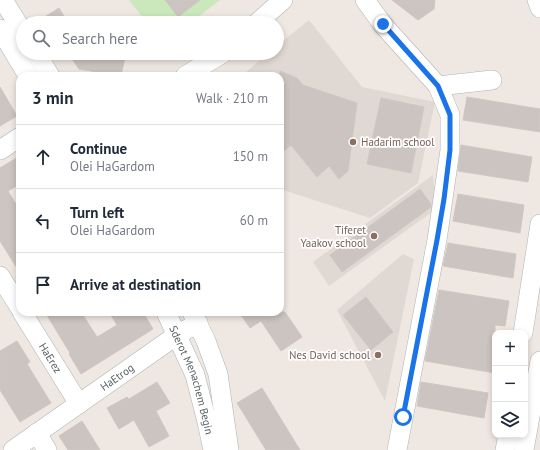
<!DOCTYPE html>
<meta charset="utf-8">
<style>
:root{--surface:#fff;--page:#f6f6f7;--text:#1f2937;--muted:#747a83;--line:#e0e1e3}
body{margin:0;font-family:"PT Sans",sans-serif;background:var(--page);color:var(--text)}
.controls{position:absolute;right:12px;bottom:12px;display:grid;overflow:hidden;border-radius:8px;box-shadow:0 2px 6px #0003}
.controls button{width:36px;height:36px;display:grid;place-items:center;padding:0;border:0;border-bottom:1px solid var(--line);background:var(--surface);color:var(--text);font:20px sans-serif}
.stop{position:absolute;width:12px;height:12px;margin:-9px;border:3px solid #1a73e8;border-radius:50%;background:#fff}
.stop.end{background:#1a73e8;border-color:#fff;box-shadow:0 1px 4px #0008}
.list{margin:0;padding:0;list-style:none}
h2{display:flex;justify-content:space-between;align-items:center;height:52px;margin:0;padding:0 16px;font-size:17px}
h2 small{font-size:13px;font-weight:400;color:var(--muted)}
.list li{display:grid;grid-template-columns:26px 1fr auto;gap:12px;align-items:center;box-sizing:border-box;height:64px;padding:0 16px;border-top:1px solid var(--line)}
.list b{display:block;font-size:15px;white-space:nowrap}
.list p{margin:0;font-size:13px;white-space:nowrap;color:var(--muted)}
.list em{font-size:13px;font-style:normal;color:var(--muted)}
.icon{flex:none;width:22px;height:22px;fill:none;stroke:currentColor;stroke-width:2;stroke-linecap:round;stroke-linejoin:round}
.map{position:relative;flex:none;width:540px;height:450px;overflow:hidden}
.search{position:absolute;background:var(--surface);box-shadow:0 2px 6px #0003;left:16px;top:16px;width:268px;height:44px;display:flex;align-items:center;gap:10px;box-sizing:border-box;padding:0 14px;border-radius:22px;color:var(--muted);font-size:15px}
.panel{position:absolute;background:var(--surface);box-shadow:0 2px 6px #0003;left:16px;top:72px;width:268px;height:244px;border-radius:12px}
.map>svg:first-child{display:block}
.education{fill:#e0d8d3}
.green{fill:#cbe8bd}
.building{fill:#cbc4c1;stroke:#d3c6c0}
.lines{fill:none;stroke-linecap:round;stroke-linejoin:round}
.minor-casing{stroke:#aeb4b6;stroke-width:20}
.minor{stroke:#fff;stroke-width:19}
.route{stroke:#1a73e8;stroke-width:5}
.education-dot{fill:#8d6e63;stroke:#fff;stroke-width:1.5}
.labels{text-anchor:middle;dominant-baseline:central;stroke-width:3.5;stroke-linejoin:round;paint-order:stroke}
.education-label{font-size:11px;fill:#785e54;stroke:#fff;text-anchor:end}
.street-label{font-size:11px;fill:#5a6264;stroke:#fff}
</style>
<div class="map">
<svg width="540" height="450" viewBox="0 0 540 450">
<rect width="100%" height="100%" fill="#eee7e2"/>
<path class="education" d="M309,20l53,67 73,15 -17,81 -48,35 -90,-29v-113h-39l28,-23h8v-7z
M433,175l3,34 -107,77 -16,-24z
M403,254l11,5 -29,142 -48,-91z"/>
<path class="green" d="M129,0h91l-30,23h-43z"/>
<path class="building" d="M165,0h35l-22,17z
M392,0h43l-1,9 -16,11z
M59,8l9,15h-33z
M68,53h39l18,4 -4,19 -42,-7z
M280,71l17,7 6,7 54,18 -9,68 -9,8 -10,-13 -12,11 -26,-32 -11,9z
M0,87l17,29 -17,10z
M467,97l73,12v23l-77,-12z
M381,98l43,9 -13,66 -44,-9z
M461,145l71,12 -4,25 -70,-11z
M20,156v28l-12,7 12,20v62l-20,-32v-73z
M420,189l11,15v3l-89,65 -12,-17z
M458,194l66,11 -4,28 -67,-12z
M448,243l68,11 -3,24 -70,-12z
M439,290l70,11 -4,25 -10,-1v48l-70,-12z
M366,297l27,35 -22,18 -28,-35z
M45,312h36l16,25 20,-12 -8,-13h34l10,17 -72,45 -12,-20 1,-1z
M239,312h46l17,25 -21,14 -20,-30 -11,7z
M17,341l13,21 -3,2 24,39 -31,19 -20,-32v-39z
M157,382l13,21 -14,8 13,25 -20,11 -15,-27 -15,9 -12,-21 20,-11 2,2z
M421,382l67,11 -4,25 -67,-12z
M262,388l38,62h-34l-29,-47z
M82,421l18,29h-32l-9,-14z"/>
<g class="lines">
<defs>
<g id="minor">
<path d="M3,0l20,32"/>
<path d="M365,0l18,25 55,61 12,29v35l-13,90 -40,210"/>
<path d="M537,0l3,8"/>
<path d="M257,23l26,-23"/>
<path d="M0,29l28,47"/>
<path d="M36,53l14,23"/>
<path d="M185,76l38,-23"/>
<path d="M438,86l54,-6"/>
<path d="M0,150l20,-13"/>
<path d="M0,276l20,32"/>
<path id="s1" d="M22,312l57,92"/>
<path id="s2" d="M166,312l29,63 12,47 6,28"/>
<path d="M192,312l14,29 12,33 11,76"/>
<path d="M523,333l17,-109"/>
<path d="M37,433l10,17"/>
<path id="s3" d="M13,450l164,-115 21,-12"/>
<path d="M505,450l3,-15"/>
<path d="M524,450l16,-89"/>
</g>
</defs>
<use href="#minor" class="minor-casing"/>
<use href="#minor" class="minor"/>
</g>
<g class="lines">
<path class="route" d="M383,24l55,62 12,29v35l-6,49 -7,41 -34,177"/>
</g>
<g class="education-dot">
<circle cx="353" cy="142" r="4"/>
<circle cx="374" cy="236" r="4"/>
<circle cx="378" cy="355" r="4"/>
</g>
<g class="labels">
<g class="education-label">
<text x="361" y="142" text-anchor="start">Hadarim school</text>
<text x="366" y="230">Tiferet<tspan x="366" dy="13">Yaakov school</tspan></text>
<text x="370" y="355">Nes David school</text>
</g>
<g class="street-label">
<text stroke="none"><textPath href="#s1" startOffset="54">HaErez</textPath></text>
<text stroke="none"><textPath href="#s3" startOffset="127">HaEtrog</textPath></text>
<text stroke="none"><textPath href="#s2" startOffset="73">Sderot Menachem Begin</textPath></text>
</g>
</g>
</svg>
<div class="controls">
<button>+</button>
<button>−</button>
<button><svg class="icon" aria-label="layers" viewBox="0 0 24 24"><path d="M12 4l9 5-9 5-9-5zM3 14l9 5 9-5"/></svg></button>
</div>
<div class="stop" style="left:403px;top:417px"></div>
<div class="stop end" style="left:383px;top:24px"></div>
<div class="search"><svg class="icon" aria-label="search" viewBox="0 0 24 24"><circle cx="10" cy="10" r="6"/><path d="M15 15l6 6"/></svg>Search here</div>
<section class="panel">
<h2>3 min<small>Walk · 210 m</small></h2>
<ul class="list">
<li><svg class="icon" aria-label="ahead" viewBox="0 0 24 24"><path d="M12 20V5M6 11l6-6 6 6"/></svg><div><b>Continue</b><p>Olei HaGardom</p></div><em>150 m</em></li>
<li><svg class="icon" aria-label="left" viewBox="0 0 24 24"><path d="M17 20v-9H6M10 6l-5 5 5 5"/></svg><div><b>Turn left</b><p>Olei HaGardom</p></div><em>60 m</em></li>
<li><svg class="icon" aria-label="arrive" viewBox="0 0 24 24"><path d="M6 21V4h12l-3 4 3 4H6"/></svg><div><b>Arrive at destination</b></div></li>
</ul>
</section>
</div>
